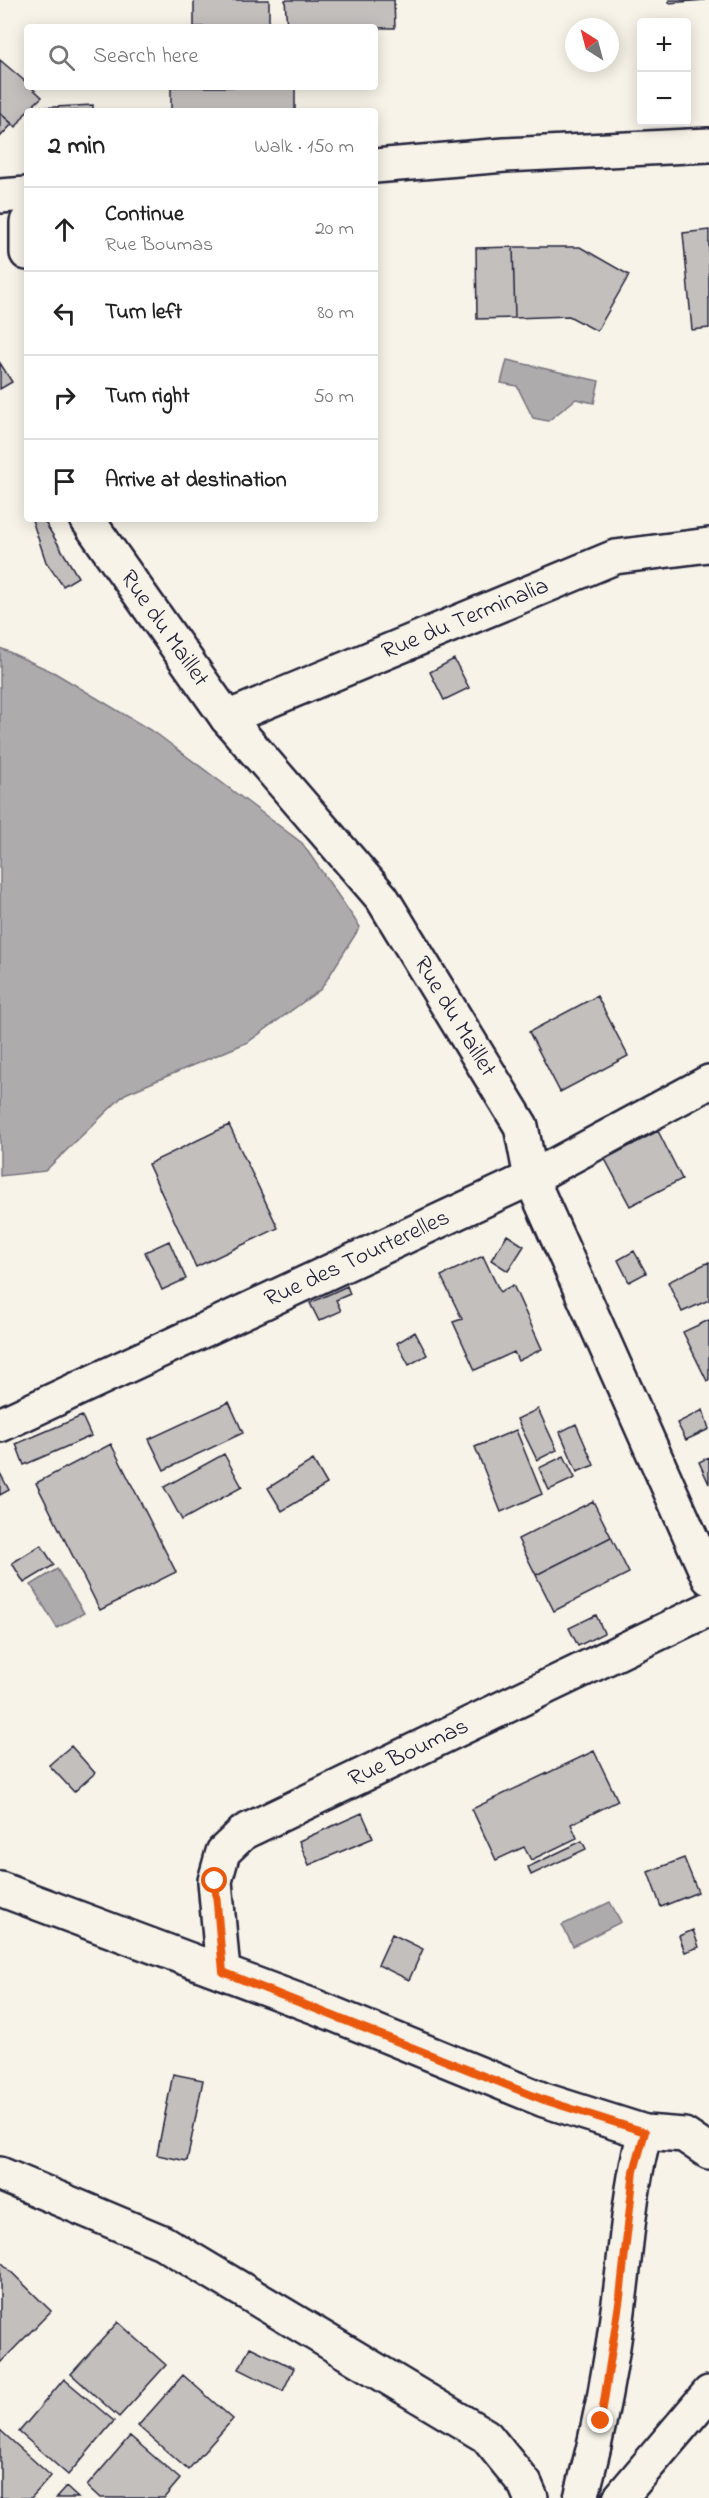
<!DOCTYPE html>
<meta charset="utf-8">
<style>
:root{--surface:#fff;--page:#f6f6f6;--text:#222;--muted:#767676;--line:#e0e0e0}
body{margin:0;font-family:"Indie Flower",sans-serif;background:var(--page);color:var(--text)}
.controls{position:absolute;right:18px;top:18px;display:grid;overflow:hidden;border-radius:6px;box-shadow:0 3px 15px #0003}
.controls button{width:54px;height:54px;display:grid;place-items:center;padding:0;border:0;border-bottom:2px solid var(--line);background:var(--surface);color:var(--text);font:30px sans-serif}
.compass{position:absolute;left:565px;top:18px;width:54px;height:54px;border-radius:50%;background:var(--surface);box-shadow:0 3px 15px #0003;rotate:324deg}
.stop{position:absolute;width:18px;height:18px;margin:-14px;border:4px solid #ea580c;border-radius:50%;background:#fff}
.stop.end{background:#ea580c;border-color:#fff;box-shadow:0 2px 6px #0008}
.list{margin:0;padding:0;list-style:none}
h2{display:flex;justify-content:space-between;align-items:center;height:78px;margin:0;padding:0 24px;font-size:26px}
h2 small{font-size:20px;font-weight:400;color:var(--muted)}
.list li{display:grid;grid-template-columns:39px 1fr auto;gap:18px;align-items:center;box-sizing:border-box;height:84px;padding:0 24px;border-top:2px solid var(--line)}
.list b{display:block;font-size:22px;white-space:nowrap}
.list p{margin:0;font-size:20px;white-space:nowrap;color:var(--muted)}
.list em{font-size:20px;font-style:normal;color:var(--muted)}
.icon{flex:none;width:33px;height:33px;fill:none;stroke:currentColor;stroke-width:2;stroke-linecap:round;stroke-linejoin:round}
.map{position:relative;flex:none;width:709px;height:2498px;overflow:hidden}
.search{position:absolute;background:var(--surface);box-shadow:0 3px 15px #0003;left:24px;top:24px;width:354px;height:66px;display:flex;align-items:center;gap:15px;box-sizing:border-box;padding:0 21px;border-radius:6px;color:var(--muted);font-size:22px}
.panel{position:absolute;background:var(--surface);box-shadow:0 3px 15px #0003;left:24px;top:108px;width:354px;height:414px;border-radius:6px}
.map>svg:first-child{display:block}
.water{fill:#aeabad;stroke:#76747f;stroke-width:1.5}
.building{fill:#c2bfbd;stroke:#22223b;stroke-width:1.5}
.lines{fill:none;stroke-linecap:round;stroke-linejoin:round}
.minor-casing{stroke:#22223b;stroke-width:38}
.minor{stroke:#f7f3e8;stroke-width:33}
.route{stroke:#ea580c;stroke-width:8}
.labels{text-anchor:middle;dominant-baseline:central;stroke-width:4.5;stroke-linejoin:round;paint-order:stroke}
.street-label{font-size:24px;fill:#22223b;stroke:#f7f3e8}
</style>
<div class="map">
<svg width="709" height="2498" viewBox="0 0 709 2498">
<rect width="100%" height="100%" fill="#f7f3e8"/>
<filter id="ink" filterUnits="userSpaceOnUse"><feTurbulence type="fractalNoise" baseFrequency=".0167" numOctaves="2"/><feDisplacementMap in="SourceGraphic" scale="12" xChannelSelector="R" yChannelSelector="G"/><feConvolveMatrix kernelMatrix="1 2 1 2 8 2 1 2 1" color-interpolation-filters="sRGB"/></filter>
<g filter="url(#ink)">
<path class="water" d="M507,360l92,21 -5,22 -18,-4 -28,22 -15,-3 -16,-32 -16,-3z
M0,648l55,25 102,61 145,109 58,84 -39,62 -73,53 -123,52 -80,77 -45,5z
M57,1569l27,44 -27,15 -26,-43z
M610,1902l11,20 -48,24 -11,-21z"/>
<path class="building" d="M194,0h75v27h-75z
M285,0h109l1,28 -108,-1z
M669,0h36l-36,3z
M0,60l27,23v4h4l11,10 -15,14 -11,16 -16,-14z
M171,87h124v24h-124z
M93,105v6h-56l-1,-3z
M0,113l12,11 -12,13z
M709,230v98l-17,2 -9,-97z
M513,247l2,71 -38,1 -1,-71z
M513,247h67l49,28 -32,56 -28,-15 -54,2z
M0,363l12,19 -12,7z
M43,519l35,58 -15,9 -17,-24 -14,-42z
M454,659l15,29 -25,12 -14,-28z
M597,996l31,60 -68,36 -31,-60z
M229,1125l49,103 -82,39 -48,-103z
M658,1131l24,48 -52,27 -25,-47z
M507,1235l17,11 -16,25 -17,-11z
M169,1241l17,38 -24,11 -17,-38z
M634,1251l12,22 -17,9 -11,-22z
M483,1256l17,36 13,-7 29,64 -24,12 -4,-9 -39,18 -22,-48 9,-3 -21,-43z
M709,1262v38l-27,12 -14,-30z
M347,1286l3,8 -14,6 5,11 -22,10 -9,-18z
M709,1320v60l-2,1 -24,-49z
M415,1332l12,23 -18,10 -12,-22z
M229,1402l14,31 -79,37 -15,-31z
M538,1409l19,41 -20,10 -20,-41z
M703,1410l6,19 -23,11 -9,-17z
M82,1416l9,20 -67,29 -8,-21z
M576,1424l18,41 -17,7 -17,-40z
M516,1430l26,64 -41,18 -26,-65z
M111,1444l65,128 -76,38 -64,-127z
M224,1454l18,33 -60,33 -18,-33z
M564,1456l11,22 -26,12 -10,-22z
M709,1457v27l-10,-22z
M313,1460l14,24 -45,27 -14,-23z
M0,1473l9,17 -9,5z
M593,1501l18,36 -75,38 -18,-36z
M611,1537l18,36 -75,38 -18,-36z
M41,1545l13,20 -30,18 -12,-20z
M596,1615l8,18 -26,13 -9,-18z
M71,1746l24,27 -21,19 -25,-27z
M594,1751l24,50 -47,23 6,14 -46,22 -7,-13 -28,13 -24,-51z
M362,1813l11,25 -64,27 -10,-24z
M582,1841l4,8 -55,26 -3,-8z
M684,1858l14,34 -37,15 -13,-35z
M693,1930l6,17 -14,5 -6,-16z
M392,1934l31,15 -14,31 -31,-15z
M173,2074l30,6 -16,81 -30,-6z
M0,2261l51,50 -51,52z
M118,2322l48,43 -47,52 -48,-43z
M250,2347l44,21 -11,23 -44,-22z
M183,2375l50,44 -45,51 -50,-44z
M64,2379l50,42 -46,54 -49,-43z
M0,2430l51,46 -20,22h-31z
M130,2436l50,43 -16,19h-64l-13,-12z
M66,2487l12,11h-22z"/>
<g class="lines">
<defs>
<g id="minor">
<path d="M375,166l130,-11 204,-10"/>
<path d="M0,196l27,-2"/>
<path d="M27,222v31"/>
<path id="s1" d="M87,519l140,199 155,180 139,228 10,52 178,400"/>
<path id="s2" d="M227,718l388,-161 94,-12"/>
<path id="s3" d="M0,1425l531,-247 178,-96"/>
<path d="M0,1889l316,118 228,93 101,32 39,3 25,17"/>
<path id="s4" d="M223,1972l-8,-91 8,-29 21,-20 465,-223"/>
<path d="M0,2174l162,68 324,194 39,48 6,14"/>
<path d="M581,2498c18,-67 31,-134 39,-203 7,-55 10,-109 25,-163"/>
<path d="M620,2498l89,-105"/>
</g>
</defs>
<use href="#minor" class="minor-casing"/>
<use href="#minor" class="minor"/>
</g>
</g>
<g class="lines" filter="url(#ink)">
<path class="route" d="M215,1881l8,91 321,128 101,32 -11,39 -14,126 -19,124"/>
</g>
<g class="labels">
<g class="street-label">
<text stroke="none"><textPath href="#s2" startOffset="258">Rue du Terminalia</textPath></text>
<text stroke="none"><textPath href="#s1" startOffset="134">Rue du Maillet</textPath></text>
<text stroke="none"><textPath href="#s1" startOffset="620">Rue du Maillet</textPath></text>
<text stroke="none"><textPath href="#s3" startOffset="394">Rue des Tourterelles</textPath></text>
<text stroke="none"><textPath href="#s4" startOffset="333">Rue Boumas</textPath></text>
</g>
</g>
</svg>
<div class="controls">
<button>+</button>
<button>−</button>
</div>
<svg class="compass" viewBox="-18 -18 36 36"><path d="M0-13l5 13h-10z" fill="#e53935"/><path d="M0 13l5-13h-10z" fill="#767676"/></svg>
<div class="stop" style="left:215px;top:1881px"></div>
<div class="stop end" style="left:601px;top:2421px"></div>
<div class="search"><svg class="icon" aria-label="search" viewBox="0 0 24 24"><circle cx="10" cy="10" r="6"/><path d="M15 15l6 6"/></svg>Search here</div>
<section class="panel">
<h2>2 min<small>Walk · 150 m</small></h2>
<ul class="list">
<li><svg class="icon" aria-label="ahead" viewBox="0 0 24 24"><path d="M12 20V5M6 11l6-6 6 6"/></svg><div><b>Continue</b><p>Rue Boumas</p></div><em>20 m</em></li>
<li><svg class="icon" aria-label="left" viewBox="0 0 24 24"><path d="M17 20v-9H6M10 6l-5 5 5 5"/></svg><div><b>Turn left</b></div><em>80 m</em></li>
<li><svg class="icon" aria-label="right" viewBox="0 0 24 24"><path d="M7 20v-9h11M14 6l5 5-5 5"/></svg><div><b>Turn right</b></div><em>50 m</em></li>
<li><svg class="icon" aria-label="arrive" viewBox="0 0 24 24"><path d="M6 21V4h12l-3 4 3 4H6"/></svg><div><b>Arrive at destination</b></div></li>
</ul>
</section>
</div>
